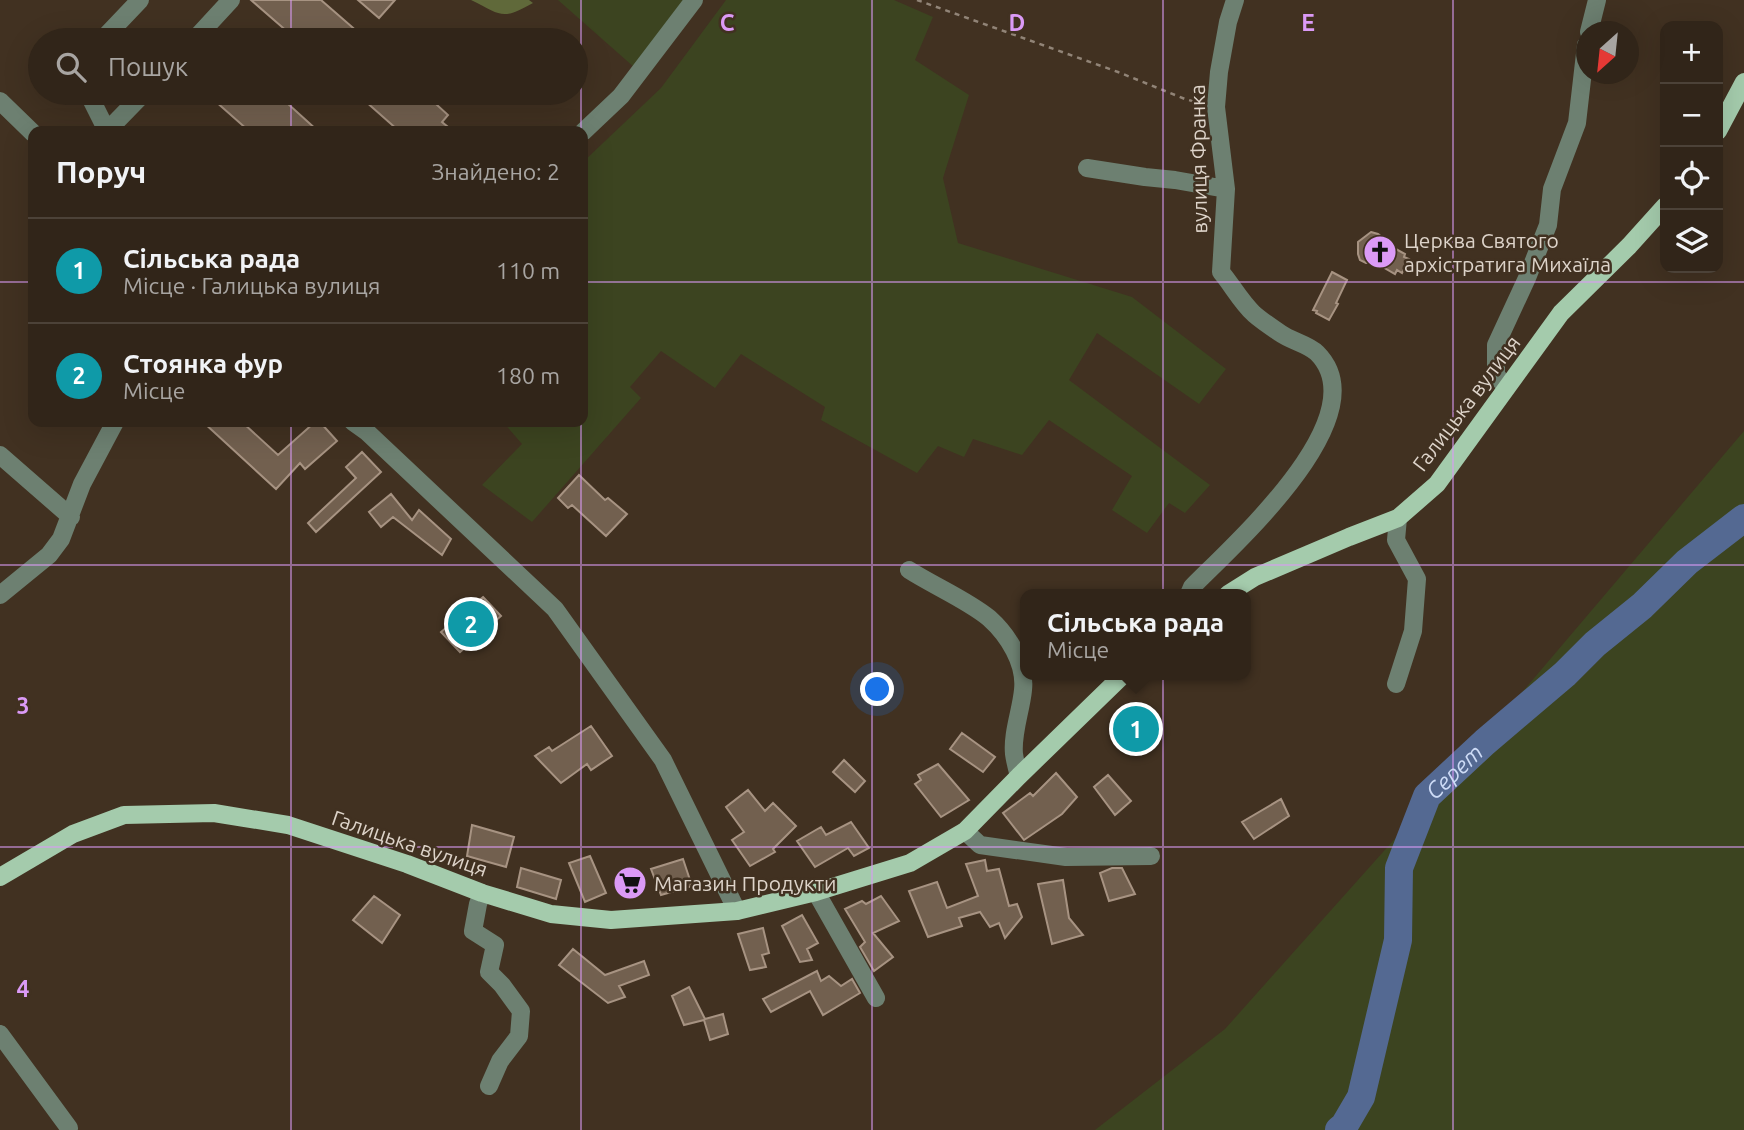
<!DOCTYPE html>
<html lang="uk">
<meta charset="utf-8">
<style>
:root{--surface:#312519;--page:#3d3126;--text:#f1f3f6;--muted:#a8a5a2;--line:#4c4238;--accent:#db9af6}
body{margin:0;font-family:Ubuntu,sans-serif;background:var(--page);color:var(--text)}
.controls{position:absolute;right:21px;top:21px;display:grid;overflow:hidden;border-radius:14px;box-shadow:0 7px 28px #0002}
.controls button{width:63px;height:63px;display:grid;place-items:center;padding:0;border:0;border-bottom:2px solid var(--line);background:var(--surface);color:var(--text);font:35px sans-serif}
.compass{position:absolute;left:1576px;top:21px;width:63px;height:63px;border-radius:50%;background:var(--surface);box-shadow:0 7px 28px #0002;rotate:207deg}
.you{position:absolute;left:878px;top:690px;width:24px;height:24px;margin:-18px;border:5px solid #fff;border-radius:50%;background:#1a73e8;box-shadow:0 0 0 10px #1a73e833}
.badge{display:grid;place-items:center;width:46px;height:46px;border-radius:50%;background:var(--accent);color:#fff;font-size:23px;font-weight:700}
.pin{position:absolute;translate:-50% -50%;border:4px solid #fff;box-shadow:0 2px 7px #0006}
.popup{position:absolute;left:1020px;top:589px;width:231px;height:91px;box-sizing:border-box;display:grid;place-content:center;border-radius:14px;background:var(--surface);filter:drop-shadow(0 2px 5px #0005);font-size:23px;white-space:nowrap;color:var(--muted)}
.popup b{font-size:26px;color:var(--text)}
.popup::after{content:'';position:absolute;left:50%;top:100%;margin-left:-14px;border:14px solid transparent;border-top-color:var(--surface)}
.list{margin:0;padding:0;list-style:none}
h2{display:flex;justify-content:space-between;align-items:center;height:91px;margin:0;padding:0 28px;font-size:30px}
h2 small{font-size:23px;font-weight:400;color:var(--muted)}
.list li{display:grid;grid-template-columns:46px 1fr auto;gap:21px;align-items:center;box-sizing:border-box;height:105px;padding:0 28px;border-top:2px solid var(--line)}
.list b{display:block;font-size:26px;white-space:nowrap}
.list p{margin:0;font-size:23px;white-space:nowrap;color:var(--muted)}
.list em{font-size:23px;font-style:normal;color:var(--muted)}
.icon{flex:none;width:38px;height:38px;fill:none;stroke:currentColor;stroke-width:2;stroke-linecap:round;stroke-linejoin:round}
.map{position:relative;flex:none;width:1744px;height:1130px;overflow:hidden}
.search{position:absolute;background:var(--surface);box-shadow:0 7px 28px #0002;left:28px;top:28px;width:560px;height:77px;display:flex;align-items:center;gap:18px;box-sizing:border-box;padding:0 24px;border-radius:38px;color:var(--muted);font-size:26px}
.panel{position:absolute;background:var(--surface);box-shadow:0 7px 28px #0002;left:28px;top:126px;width:560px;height:301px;border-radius:14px}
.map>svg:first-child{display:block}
.green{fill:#3c4420}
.forest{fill:#60693a}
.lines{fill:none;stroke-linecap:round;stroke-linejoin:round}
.river{stroke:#546992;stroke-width:28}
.building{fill:#72604f;stroke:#a79382;stroke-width:2}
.path{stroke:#918477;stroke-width:2.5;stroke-dasharray:5 5;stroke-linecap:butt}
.minor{stroke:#6d8071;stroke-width:18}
.major{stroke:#a4cbac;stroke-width:18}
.grid{fill:none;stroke:#db9af6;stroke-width:2;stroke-opacity:0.55}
.labels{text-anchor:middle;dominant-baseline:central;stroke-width:5;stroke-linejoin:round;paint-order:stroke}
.street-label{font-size:21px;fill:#ddd3c9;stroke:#413121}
.poi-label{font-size:21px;fill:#ddd3c9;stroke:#413121;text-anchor:start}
.water-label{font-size:23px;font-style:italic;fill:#cddbf6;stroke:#413121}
.grid-label{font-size:23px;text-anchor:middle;font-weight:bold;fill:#db9af6;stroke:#413121;stroke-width:5;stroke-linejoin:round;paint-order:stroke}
</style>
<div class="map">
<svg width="1744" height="1130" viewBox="0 0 1744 1130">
<rect width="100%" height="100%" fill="#413121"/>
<path class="green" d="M558,0h136l-59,68z
M726,0h168l39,17 -18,43 54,35 -26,83 15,65 174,54 94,72 -27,35 -102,-71 -28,47 141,105 -25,28 -16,-10 -22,30 -35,-23 20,-34 -83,-56 -27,35 -49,-16 -9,18 -26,-11 -21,27 -96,-53 4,-13 -84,-53 -26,34 -54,-37 -31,36 11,11 -109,124 -50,-37 40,-41 -19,-22h80v-260l78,-74z
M1744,431v699h-649l130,-101 225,-252z"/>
<path class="forest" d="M471,0h58l4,3c-32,18 -31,12 -62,-3z"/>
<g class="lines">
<path class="river" id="s1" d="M1339,1130l5,-4 17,-29 37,-157 1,-72 28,-72 58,-54 80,-68 30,-30 47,-38 45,-44 57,-44"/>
</g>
<path class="building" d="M251,0h70l46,40h-70z
M358,0h37l-16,18z
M206,93h70l42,38h-69z
M356,93h68l24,22 -6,7 11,9h-54z
M1371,232l7,2 4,3 1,5 22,12 -1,3 5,2 -7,14 -5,-3 -2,4 -21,-12 -8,1 -6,-3 -2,-6v-12z
M1332,272l15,8 -11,23 2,1 -9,16 -13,-7 1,-2 -4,-1z
M203,422h39l36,33 37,-33h5l17,19 -32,28 -5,-6 -24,26z
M362,452l19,20 -65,60 -8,-9 48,-45 -10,-11z
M579,475l26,25 3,-2 19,16 -21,22 -34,-31 -4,3 -10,-10z
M391,494l21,26 7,-10 32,29 -9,16 -49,-38 -12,10 -12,-15z
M483,597l18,19 -41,36 -19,-20z
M1141,707l18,22 -27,23 -19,-22z
M591,726l21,30 -21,14 -4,-6 -26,19 -26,-27 14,-9 3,4z
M962,733l33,24 -12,15 -33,-23z
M844,760l21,21 -10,11 -22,-20z
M938,764l31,36 -28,17 -26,-33 6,-4 -3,-5z
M1056,773l21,24 -15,17 -38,26 -21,-27 27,-20 3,3z
M1108,775l23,26 -16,14 -21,-28z
M748,790l17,21 8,-8 23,23 -23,23 2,3 -25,14 -18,-26 12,-8 -18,-25z
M1281,799l8,17 -35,23 -12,-17z
M851,822l18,26 -15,8 -6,-8 -33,19 -18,-26 24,-14 5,8z
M472,825l42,12 -8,30 -39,-11z
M590,856l16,37 -21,9 -16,-39z
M683,859l9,27 -31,9 -10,-26z
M985,860l2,11 12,-2 10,37 8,-2 5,13 -17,21 -6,-15 -9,4 -10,-15 -21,6 3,8 -34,11 -19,-46 28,-9 10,26 31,-12 -12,-32z
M521,868l40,12 -5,19 -39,-12z
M1112,868h10l13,26 -26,7 -9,-28z
M1063,880l6,38 14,17 -31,9 -14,-60z
M374,896l26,19 -18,28 -29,-23z
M881,896l18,25 -26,12 20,24 -19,14 -14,-24 5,-5 -20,-33 17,-8 4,3z
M802,915l16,28 -11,6 5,11 -12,2 -18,-36z
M763,928l6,25 -7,2 4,12 -16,3 -12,-36z
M573,949l32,26 39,-14 5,14 -30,11 6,11 -17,6 -49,-38z
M817,971l4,10 8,-5 12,10 11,-7 8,14 -37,22 -13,-24 -39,21 -8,-13z
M689,987l16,32 18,-5 5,20 -18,6 -6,-20 -20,5 -12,-29z"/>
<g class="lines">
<path class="path" d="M917,0l201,72 67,27 14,4"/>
<path class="minor" d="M1589,32l8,-32
M102,40l38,-40
M194,40l37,-40
M88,93l19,38
M0,101l33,32
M107,131l37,-38
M583,132l38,-36 73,-96
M1087,168l58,9 30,3 51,9
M1506,387l-10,-12v-30l31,-67 21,-53 4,-36 25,-66 9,-78
M353,422l14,10 188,177 108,151 74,151
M0,455l71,62
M909,570c25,16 58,30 80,48 19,17 37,45 34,72 -2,21 -11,43 -9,64 1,7 3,15 5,22
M1189,594l3,-7c42,-43 188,-171 125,-234 -9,-9 -26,-12 -37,-20 -9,-6 -18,-12 -26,-19 -13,-12 -22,-29 -33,-42l5,-83 -10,-82 3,-35 9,-50 7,-22
M0,595l49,-40 12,-16 21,-55 33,-62
M1396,684l17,-53 4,-52 -21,-39 2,-22
M965,831l15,14 86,12 85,-1
M816,892l60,106
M482,893l-4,11 -5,27 22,14 -6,27 13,13 19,26 -2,25 -19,25 -11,25
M0,1034l69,94"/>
<path class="major" d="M1718,131l26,-49
M1228,594l27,-17 94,-40 49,-19 39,-34 124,-171 68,-67 36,-40
M0,877l73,-43 51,-19 90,-2 74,12 119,39 75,29 69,21 60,6 126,-9 79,-19 94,-29 55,-32 54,-55 104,-101"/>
</g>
<path class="grid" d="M291,0v40M581,0v131M872,0v1130M1163,0v1130M1453,0v1130M291,93v38M0,282h33M583,282h1161M291,422v708M581,422v708M0,565h1744M0,847h1744"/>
<defs>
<symbol id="church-disc" viewBox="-11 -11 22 22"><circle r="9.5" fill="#db9af6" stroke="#413121"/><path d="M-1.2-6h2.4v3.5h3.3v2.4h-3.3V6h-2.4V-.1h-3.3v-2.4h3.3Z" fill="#111"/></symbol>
<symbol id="supermarket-disc" viewBox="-11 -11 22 22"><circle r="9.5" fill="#db9af6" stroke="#413121"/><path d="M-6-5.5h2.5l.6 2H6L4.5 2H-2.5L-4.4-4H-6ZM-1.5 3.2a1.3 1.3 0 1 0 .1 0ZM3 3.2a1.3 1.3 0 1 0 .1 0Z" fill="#111"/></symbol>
</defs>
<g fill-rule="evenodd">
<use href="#church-disc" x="1361" y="233" width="38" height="38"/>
<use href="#supermarket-disc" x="611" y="864" width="38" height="38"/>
</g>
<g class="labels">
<g class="street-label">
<text transform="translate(1198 159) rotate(-91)">вулиця Франка</text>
<text transform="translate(1466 403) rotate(-53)">Галицька вулиця</text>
<text transform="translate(410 843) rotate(19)">Галицька вулиця</text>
</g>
<g class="poi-label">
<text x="1404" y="240">Церква Святого<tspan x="1404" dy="24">архістратига Михаїла</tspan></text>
<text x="654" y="883">Магазин Продукти</text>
</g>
<g class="water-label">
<text stroke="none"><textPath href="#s1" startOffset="387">Серет</textPath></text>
</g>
</g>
<g class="grid-label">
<text x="727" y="31">C</text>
<text x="1017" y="31">D</text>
<text x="1308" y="31">E</text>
<text x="23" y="714">3</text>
<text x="23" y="997">4</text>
</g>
</svg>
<div class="controls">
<button>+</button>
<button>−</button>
<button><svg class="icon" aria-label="locate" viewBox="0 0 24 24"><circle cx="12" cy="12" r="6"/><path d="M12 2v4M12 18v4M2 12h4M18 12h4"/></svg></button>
<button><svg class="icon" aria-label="layers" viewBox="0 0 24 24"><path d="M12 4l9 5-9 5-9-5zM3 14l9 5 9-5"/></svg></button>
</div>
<svg class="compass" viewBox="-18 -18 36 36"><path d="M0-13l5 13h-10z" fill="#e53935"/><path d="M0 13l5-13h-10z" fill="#a8a5a2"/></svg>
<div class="you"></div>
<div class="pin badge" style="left:1136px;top:729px;background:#0f9aa8">1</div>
<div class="popup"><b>Сільська рада</b>Місце</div>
<div class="pin badge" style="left:471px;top:624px;background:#0f9aa8">2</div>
<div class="search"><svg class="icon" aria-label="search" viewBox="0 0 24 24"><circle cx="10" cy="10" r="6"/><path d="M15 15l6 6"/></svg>Пошук</div>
<section class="panel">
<h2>Поруч<small>Знайдено: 2</small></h2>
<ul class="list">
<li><span class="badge" style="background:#0f9aa8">1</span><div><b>Сільська рада</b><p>Місце · Галицька вулиця</p></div><em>110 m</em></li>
<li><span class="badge" style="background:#0f9aa8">2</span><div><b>Стоянка фур</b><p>Місце</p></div><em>180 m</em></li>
</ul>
</section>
</div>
